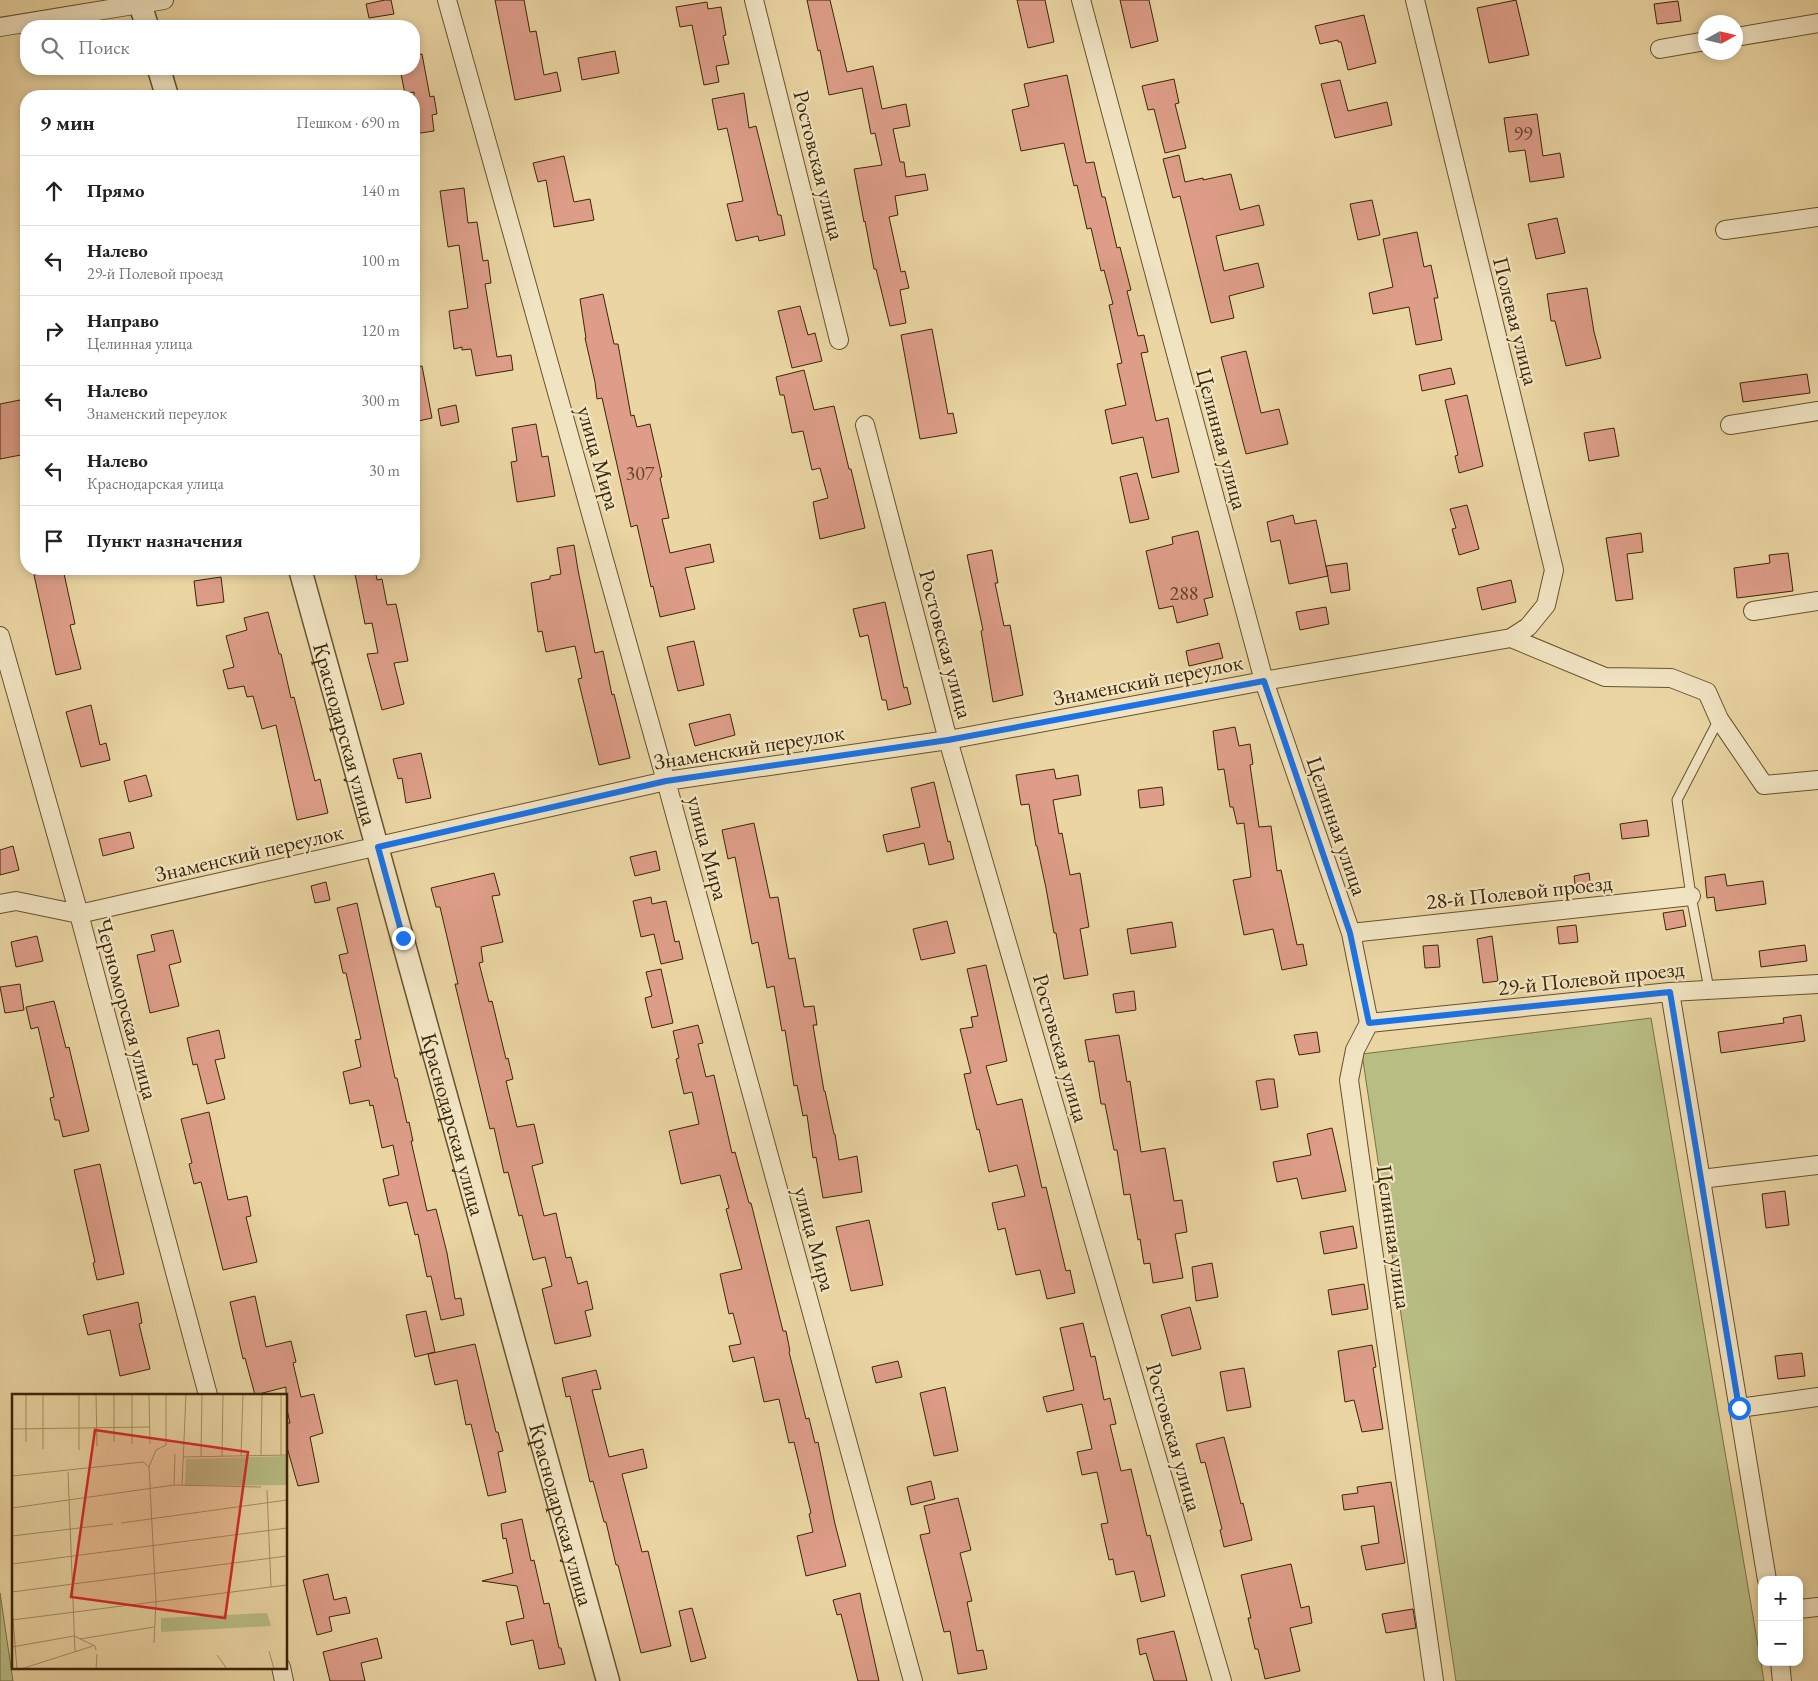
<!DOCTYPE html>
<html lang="ru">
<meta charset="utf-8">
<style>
:root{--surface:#fff;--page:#f6f6f6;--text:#222;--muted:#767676;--line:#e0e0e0}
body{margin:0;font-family:"EB Garamond",serif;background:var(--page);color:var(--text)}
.controls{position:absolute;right:15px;bottom:15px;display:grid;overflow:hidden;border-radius:10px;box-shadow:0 2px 8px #0003}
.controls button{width:45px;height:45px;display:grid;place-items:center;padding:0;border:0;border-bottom:1px solid var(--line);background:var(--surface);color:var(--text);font:25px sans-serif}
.compass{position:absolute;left:1698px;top:15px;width:45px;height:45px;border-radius:50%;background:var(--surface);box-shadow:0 2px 8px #0003;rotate:82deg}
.stop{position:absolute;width:15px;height:15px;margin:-11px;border:4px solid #1a73e8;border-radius:50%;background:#fff}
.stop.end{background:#1a73e8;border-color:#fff;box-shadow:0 1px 5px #0008}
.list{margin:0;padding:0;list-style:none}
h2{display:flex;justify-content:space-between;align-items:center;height:65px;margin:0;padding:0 20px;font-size:21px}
h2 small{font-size:16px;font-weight:400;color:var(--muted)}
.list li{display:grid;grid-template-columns:32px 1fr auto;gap:15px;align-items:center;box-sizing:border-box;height:70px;padding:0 20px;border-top:1px solid var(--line)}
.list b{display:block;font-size:19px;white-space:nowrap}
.list p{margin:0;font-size:16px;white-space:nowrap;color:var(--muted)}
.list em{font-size:16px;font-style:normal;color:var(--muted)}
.icon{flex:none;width:28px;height:28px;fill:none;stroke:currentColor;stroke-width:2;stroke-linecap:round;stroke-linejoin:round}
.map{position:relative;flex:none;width:1818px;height:1681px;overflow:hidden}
.search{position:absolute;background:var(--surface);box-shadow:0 2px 8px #0003;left:20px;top:20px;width:400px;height:55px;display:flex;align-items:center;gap:12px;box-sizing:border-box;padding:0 18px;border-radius:20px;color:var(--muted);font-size:19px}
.panel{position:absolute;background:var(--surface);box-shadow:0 2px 8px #0003;left:20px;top:90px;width:400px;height:485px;border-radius:20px}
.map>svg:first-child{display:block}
.green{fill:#b8bd84;stroke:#7a7245}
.building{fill:#dd9d88;stroke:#3c2606}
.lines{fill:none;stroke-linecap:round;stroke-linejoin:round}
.service-casing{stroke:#68522d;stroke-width:11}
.minor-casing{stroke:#68522d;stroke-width:20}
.tertiary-casing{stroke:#68522d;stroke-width:25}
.service{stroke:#f1e4c3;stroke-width:9}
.minor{stroke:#f1e4c3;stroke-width:18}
.tertiary{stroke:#f1e4c3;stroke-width:22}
.route{stroke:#1a73e8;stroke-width:6}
.labels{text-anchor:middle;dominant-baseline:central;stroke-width:4.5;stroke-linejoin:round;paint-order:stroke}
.number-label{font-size:20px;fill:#644426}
.street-label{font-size:22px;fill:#3c2606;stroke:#f1e4c3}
.inset-road{fill:none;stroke:#a48f64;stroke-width:1}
.view{fill:#d62828;fill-opacity:0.15;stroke:#d62828;stroke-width:2.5}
.inset-edge{fill:none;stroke:#3c2606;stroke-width:2.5}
</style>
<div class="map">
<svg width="1818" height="1681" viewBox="0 0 1818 1681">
<rect width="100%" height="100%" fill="#ead5a3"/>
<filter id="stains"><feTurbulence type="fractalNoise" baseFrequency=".004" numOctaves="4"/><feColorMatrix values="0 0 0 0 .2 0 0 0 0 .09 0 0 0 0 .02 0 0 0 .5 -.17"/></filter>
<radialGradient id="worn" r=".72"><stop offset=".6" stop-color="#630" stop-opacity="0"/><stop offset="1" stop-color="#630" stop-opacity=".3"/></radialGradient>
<path class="green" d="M1651,1018l113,663h-308l-94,-627z
M0,1593l13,88h-13z"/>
<path class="building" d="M385,0h6l3,14 -25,4 -3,-14z
M495,0h29l6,32 6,-1 8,44 13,-3 4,19 -46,9z
M807,0h23l17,72 26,-6 9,43 24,-5 4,22 -17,3 7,33h4l2,15 19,-3 3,16 -33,6 3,19 -9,2 12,55 4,-1 4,17 -9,2 6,33 -16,3 -14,-57h-2l-9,-48 -1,1 -10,-53 28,-4 -7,-32 -4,1 -9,-46 -33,7 -9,-45 -2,1z
M1017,0h28l9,42 -26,6z
M1120,0h29l9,41 -27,7z
M1516,0l13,55 -40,8 -12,-55z
M1678,1l3,20 -24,3 -3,-20z
M707,2l1,7 13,-2 5,28 -3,1 6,28 -13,2 3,16 -15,3 -12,-60 -12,2 -4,-20z
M1364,15l12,48 -28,7 -7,-28h-3v-2l-18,4 -5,-18z
M615,51l4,22 -37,7 -4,-22z
M422,54l8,43 4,-1 3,18 -5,1 2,16 -20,3v-42l-9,2 -5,-25h14v-14z
M1067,75l19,88 8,-1 8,35h3l12,51 3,-1 11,43 -4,1 11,45 6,-1 4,17 -7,1 15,68 12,-3 11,54 -27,6 -9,-41 -31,7 -7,-34 21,-5 -9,-41 5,-1 -13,-58 4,-1 -9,-34 -3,1 -10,-43 -4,1 -10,-44 -3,1 -10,-43 -43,8 -9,-41 17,-4 -5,-22z
M1174,79l5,24 -4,1 11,44 -21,5 -11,-44 -6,1 -6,-24z
M1340,80l8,31 39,-9 5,23 -57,13 -14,-54z
M744,93l5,35 7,-2 22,89h3l4,20 -26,6 -1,-5 -22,5 -9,-37 16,-3 -16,-73 -9,2 -6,-31z
M1537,114l6,42 17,-3 4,24 -34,5 -5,-32 -16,2 -5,-34z
M1179,155l6,27 18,-4v2l28,-6 9,36 19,-5 5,20 -48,11 8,35 34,-8 6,24 -35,9 5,22 -23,5 -31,-127 -7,2 -10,-39z
M564,156l10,46 16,-3 4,21 -40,7 -8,-47 -8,2 -5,-19z
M464,188l4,35 9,-1 6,39 5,-1 3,23 -6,1 12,73 14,-2 2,15 -37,6 -5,-27 -9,1v-3l-8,2 -5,-38 19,-3 -9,-63 -11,2 -8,-56z
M1372,200l8,35 -22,5 -8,-36z
M1557,218l8,35 -29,6 -8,-35z
M1417,232l7,35 7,-2 7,33h-4l8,42 -26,5 -7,-38 -36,7 -4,-21 24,-6 -10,-48z
M1587,288l7,44 7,26 -35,8 -11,-45h-4l-4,-27z
M603,294l11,50h4l13,72 3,-1 3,12 13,-3 12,53 -2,1 9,40 -7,1 8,34 40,-9 4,18 -29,6 10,41 -35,8 -7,-31 -2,1 -14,-62 -6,2 -29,-129 -5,1 -2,-17 -10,-44h1l-6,-39z
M800,306l8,29 7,-2 7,28 -30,7 -14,-57z
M932,329l16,85 5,-1 4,20 -37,6 -19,-104z
M1246,351l15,62 18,-4 9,35 -42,10 -25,-97z
M422,366l10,52 -18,4v-55z
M1451,368l4,16 -33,7 -3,-16z
M804,370l10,40 20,-4 15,63h2l14,59 -45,11 -7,-37 15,-4 -8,-30 -8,2 -9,-39 -11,2 -8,-38h-4l-4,-18z
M1807,374l3,19 -67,9 -3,-19z
M1467,395l16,71 -24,7 -4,-17 3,-1 -13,-55z
M20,400l6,27v27l-26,5v-55z
M456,405l3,17 -18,4 -3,-17z
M536,424l6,33 6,-1 7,40 -38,6 -6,-40 6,-1 -5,-33z
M1614,428l5,28 -30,5 -5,-28z
M1137,473l12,46 -19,4 -10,-46z
M1467,505l12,44 -20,6 -7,-26 4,-1 -6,-19z
M1293,515l2,9 21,-4 12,56 -39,8 -9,-44 -9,2 -4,-20z
M1198,531l15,66 -9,2 4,16 -31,8 -4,-17 -14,3 -13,-58 27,-7 -1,-7z
M1641,533l2,19 -16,2 6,45 -17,2 -10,-63z
M574,545l4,25 17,83 8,-2 9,44 2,-1 16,64 -31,7 -21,-86 4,-1 -7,-32 -29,6 -4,-21 -4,1 -7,-49 19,-4v-3l11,-2 -4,-26z
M992,550l6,33h-3l9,43 6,-1 13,70 -30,7 -12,-71 2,-1 -16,-75z
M1788,553l5,38 -56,7 -3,-30 36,-5 -1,-8z
M1347,563l3,27 -19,3 -5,-27z
M63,569l12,55 -5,1 11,44 -25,6 -22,-100z
M354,569h21l2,11 5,-1 5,26 9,-1 12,57 -14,2 10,41 -22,6 -15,-56 11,-1 -6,-30 -7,1z
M221,577l3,25 -27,4 -3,-25z
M1511,580l5,22 -34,8 -5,-22z
M885,602l19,86 3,-1 4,17 -23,6 -2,-10h-4l-14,-65 -8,2 -7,-28z
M1326,607l3,17 -29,6 -4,-18z
M268,612l11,42h2l10,44 3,-1 21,84 5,-2 8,34 -31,7 -21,-95 -14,4 -9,-33 -6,1 -3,-11 -16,3 -5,-19 11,-3 -8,-31 21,-6 -3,-12z
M694,641l10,44 -26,6 -11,-44z
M1219,643l4,15 -34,8 -3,-15z
M91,705l9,40 6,-2 4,17 -29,7 -15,-55z
M730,714l5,21 -40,11 -6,-22z
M1235,727l4,19 11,-2 3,20 -3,1 9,62 12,-1 6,45 4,-1 16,75 6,-1 4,21 -25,5 -9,-41 -29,6 -11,-55 18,-3 -7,-54 -7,1 -4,-17h-3l-6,-38 -6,1 -5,-39z
M421,753l10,45 -25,5 -4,-25 -4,1 -5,-20z
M1054,769l2,10 22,-4 3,20 -28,5 6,34 3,-1 8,42 10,-2 9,54 -9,2 8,46 -24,4 -8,-46h-2l-8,-45 -9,-42h-1l-7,-42 -8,1 -5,-30z
M146,775l6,21 -23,6 -5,-21z
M934,782l14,60 2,-1 4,18 -25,6 -5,-22 -37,9 -4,-17 37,-8 -9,-39z
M1162,787l2,18 -24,3 -2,-18z
M1647,820l2,16 -27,3 -2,-15z
M754,823l16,75 8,-1 11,62 6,-1 9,49 10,-1 3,19h-4l11,66h1l9,43h1l4,26 18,-4 5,36 -39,6 -7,-41 -3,1 -6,-43 -4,1 -6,-31 -3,1 -9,-56 -3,1 -8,-45 -7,2 -9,-46 -6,2 -17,-87 -7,2 -6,-29z
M130,832l4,16 -31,8 -4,-17z
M13,846l6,24 -19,5v-25z
M656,851l4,19 -25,6 -5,-19z
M494,873l6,22 -8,1 11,46 -22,5 2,15 -4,1 10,39 3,-1 14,58 2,-1 5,21 -7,2 11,46 17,-3 9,39 -11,3 12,50 12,-3 10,45 5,-1 7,27 9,-3 6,28 -8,2 6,25 -36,8 -13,-55 10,-3 -7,-29 -12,3 -11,-45 -3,1 -11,-44 -4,1 -10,-45 -4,1 -35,-145h3l-18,-77h-4l-5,-19z
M1589,873l2,16 -15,3 -2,-16z
M1725,874l2,12 36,-5 3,23 -50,7 -2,-14 -7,1 -2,-21z
M326,882l4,18 -15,3 -4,-17z
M651,897l1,7 14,-3 9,41 4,-1 4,18 -22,5 -7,-30 -13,3 -8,-36z
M357,903l38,175h2l10,45 2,-1 4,19h-2l16,70 9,-2 11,44 8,46 6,-1 3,17 -23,5 -10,-44 -4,1 -9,-43 -3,1 -8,-33 -18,4 -6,-27 16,-4 -6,-30 -11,3 -9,-43 -3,1 -1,-6 -19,4 -7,-32 18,-5 -6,-27 6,-1 -15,-66h-3l-4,-18 9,-2 -11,-45z
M1683,910l3,16 -20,4 -3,-17z
M947,921l8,32 -34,7 -8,-31z
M1172,922l4,25 -45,7 -4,-25z
M1576,925l2,17 -19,2 -2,-17z
M173,930l8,32 -12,3 10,41 -29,7 -13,-58 18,-4 -4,-16z
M37,936l6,25 -27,6 -5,-25z
M1492,936l6,45 -15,2 -6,-44z
M1438,945l2,22 -15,1 -2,-22z
M1805,945l2,16 -46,6 -2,-16z
M986,965l21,96 -21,5 11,39 25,-6 20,89 4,-1 20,84 4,-1 5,23 -28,6 -7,-29 -24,5 -11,-47 -7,2 -6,-27 33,-7 -8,-31 -28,7 -10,-43 -2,1 -13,-56 7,-1 -11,-44 13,-2 -2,-10 7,-1 -11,-47z
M661,969l12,54 -21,5 -7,-30 7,-2 -6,-24z
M20,984l4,26 -19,3 -5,-26z
M1134,991l2,19 -20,3 -3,-19z
M54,1001l12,47 3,-1 20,84 -26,6 -4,-17h-4l-5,-22 4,-1 -16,-70 -7,2 -5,-22z
M1801,1015l4,26 -84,12 -3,-21 66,-9 -1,-5z
M698,1025l5,18 -5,1 8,33 8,-2 18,78 3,-1 14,51h2l32,128h3l4,20 -1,1 17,67 3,-1 6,25 3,-1 17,82 11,42 -40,10 -9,-40 16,-4 -4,-18 2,-1 -17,-71 -5,1 -10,-44 -15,3 -10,-45 -21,5 -4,-16 12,-2 -8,-31 -4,1 -9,-40 22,-5 -16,-60 3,-1 -9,-33 -39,9 -12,-53 30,-7 -7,-32 -8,2 -8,-35 3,-1 -6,-27z
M219,1030l6,28 -10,2 10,39 -18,5 -10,-40 -4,1 -6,-27z
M1317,1032l3,20 -21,3 -5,-20z
M1119,1035l8,47 3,-1 11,71 24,-4 9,53 8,-1 5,32 -12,2 8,44 -30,5 -3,-20 -6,1 -4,-25 -2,1 -8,-46 -6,1 -7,-45h-3l-9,-46h-4l-7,-43 -5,1 -4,-22z
M1267,1079h7l4,28 -17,3 -5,-29z
M209,1112l19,88 19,-4 4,20 -5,1 11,45 -34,8 -22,-88 -7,2 -5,-20 3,-1 -11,-44z
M1332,1128l14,63 -44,8 -5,-21 -20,4 -4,-20 38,-7 -4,-21z
M100,1164l24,110 -27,6 -4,-17 2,-1 -21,-92z
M1785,1191l4,34 -23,3 -4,-34z
M869,1220l14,65 -32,6 -15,-64z
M1353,1226l4,22 -33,6 -4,-22z
M1212,1263l6,34 -22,4 -4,-34z
M1364,1284l4,25 -36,6 -4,-25z
M255,1296l11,51 25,-6 5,21 -3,1 8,34 13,-3 9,39 -13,4 9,45 -21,4 -12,-42v-21h4l-4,-18v-18l-31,8 -10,-37 -2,1 -13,-57z
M138,1302l4,21 -3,1 11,45 -30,7 -10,-46 -22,5 -5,-20z
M1190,1307l11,42 -29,7 -11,-41z
M426,1311l9,41 -20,5 -9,-42z
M1083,1323l8,34 4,-1 9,44 6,-2 6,26 -6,1 11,46 10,-2 16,67 3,-1 15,61 -24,6 -7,-31 -18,4 -3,-16 -4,1 -8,-36 7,-1 -11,-51 -15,3 -5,-23 15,-3 -10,-45 -35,8 -4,-15 31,-7 -14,-62z
M475,1344l21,88h2l5,19 -5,1 8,40 -18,4 -17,-72 -5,1 -9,-45 -22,5 -7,-31z
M1372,1345l4,22 -3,1 10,61 -21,3 -8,-32 -9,2 -7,-51z
M1802,1353l3,23 -27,3 -3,-23z
M898,1361l4,16 -26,6 -4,-16z
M1244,1368l7,39 -24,4 -7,-39z
M596,1370l5,19 -9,1 17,67 34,-8 4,19 -25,6 20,78 6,-1 23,95 -30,7 -23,-88h-2l-10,-43h-2l-11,-41 -3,1 -20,-86 -4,1 -4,-19z
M945,1387l13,64 -24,5 -14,-63z
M1224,1437l17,67 2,-1 9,37 -28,7 -4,-17 2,-1 -17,-67 -4,1 -5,-19z
M931,1481l4,18 -24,6 -4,-18z
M1391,1482l14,81 -39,7 -5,-24 18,-3 -5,-37 -30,4 -2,-15 16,-2 -1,-6z
M958,1498l13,52 -11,3 12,48 -5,1 10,49 6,-1 4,19 -29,5 -8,-43 -6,1 -24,-97 10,-2 -6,-27z
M522,1519l9,42 3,-1 10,44 5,-1 10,45h2l4,16 -26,5 -6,-29 -22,5 -5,-23 18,-4 -7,-32 -35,-5 31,-8 -7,-35 -3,1 -2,-15z
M1291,1564l10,44 8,-2 3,17 -22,5 10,43 -35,8 -7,-30h-3l-7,-31h3l-10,-43z
M328,1574l6,26 12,-3 4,16 -21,4 3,14 -15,4 -14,-55z
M860,1593l3,16 16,72h-21l-17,-67 -4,1 -4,-15z
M692,1608l14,50 -15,4 -12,-51z
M1413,1609l3,19 -30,5 -4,-19z
M1174,1631l13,50h-33l-8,-28 -6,2 -3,-16z
M377,1638l5,20 -21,5 4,18h-35l-7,-29z"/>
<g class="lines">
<defs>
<path id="service" d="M1709,989l-18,-93 -14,-96 42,-81"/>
<path id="minor" d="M447,0l219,781 247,900
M754,0l85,340
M1081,0l183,681 87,252 18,90 -14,27 -6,30 85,601
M0,27l164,-27
M1736,37l82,-14
M1660,49l46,-8
M1725,230l93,-13
M865,425l83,315 274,941
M1730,425l88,-14
M1753,611l65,-10
M0,636l79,278 129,481
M1511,638l94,39 66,1 36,14 12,27 45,66 54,-5
M0,904l16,-3 63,13 587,-133 282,-41 316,-59 247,-43 17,-11 18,-22 8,-35 -139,-570
M1351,933l340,-37
M1670,992l97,588
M1369,1023l301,-31 148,-8
M1701,1179l117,-14
M1739,1408l79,-11
M1799,1609l19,-2
M1780,1662l2,19
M281,1667l3,14"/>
<g id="tertiary">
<path d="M139,0l8,26"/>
<path d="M159,69l8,27"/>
<path id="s1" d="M300,569l308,1112"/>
</g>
</defs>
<use href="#service" class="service-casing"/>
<use href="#minor" class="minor-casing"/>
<use href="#tertiary" class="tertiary-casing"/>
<use href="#service" class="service"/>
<use href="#minor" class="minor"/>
<use href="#tertiary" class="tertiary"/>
</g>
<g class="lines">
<path class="route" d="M403,938l-25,-91 288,-66 282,-41 316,-59 86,252 19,90 301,-31 69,416"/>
</g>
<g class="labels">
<g class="number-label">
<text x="1523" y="133">99</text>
<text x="640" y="473">307</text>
<text x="1184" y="593">288</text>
</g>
<g class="street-label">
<text transform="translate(819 165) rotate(76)">Ростовская улица</text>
<text transform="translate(1516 321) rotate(76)">Полевая улица</text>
<text transform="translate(1222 439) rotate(75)">Целинная улица</text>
<text transform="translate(599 458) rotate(74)">улица Мира</text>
<text transform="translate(946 644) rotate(75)">Ростовская улица</text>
<text transform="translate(1148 680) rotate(-11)">Знаменский переулок</text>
<text stroke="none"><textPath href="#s1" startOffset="171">Краснодарская улица</textPath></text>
<text transform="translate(749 747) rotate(-9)">Знаменский переулок</text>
<text transform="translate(1337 826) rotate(71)">Целинная улица</text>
<text transform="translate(708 848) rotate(75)">улица Мира</text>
<text transform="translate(249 853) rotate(-13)">Знаменский переулок</text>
<text transform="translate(1519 892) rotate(-6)">28-й Полевой проезд</text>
<text transform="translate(1591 978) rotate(-6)">29-й Полевой проезд</text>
<text transform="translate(127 1009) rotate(75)">Черноморская улица</text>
<text transform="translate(1061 1048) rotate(74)">Ростовская улица</text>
<text stroke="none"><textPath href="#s1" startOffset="576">Краснодарская улица</textPath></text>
<text transform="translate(1394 1237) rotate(82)">Целинная улица</text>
<text transform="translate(815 1239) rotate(75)">улица Мира</text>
<text transform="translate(1174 1437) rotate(74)">Ростовская улица</text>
<text stroke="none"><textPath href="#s1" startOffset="981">Краснодарская улица</textPath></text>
</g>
</g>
<g transform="translate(12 1394)">
<rect width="275" height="275" fill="#ead5a3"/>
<path d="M275,62v29l-102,1 1,-27zM255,219l4,13 -110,6v-14z" fill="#b8bd84"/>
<path class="inset-road" d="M14,0v48M31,0v55M67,0v56M84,0l1,52M102,0v48M120,0v50M137,0l1,50M0,35l137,-2M229,61l2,-61M249,61l1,-61M269,61v-61M189,62l1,-62M210,62l1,-62M171,63l104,-2M137,73l7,134 -2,42M137,73l7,-17 10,-5v-51M56,78l7,180M0,82l131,-14 6,5M162,91l1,-31M170,91l4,-91M255,96l4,97M0,112v58M0,114l162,-23 87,2M109,129l166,-23M0,142l101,-12M0,170l275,-36M0,198l275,-36M0,213l5,62M0,226l275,-35M68,245l74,-12M0,253l62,-11 21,10 1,4M257,257l5,18M205,261l10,14M9,275l72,-23M84,275l1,-15"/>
<path class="view" d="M83,36l153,22 -23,166 -154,-21z"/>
<rect width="275" height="275" class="inset-edge"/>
</g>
<rect width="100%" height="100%" filter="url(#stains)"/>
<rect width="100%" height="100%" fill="url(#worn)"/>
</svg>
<div class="controls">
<button>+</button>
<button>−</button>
</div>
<svg class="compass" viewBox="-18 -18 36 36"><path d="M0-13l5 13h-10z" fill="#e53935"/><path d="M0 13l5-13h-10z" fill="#767676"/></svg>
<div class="stop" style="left:1739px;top:1408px"></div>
<div class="stop end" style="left:403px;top:938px"></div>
<div class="search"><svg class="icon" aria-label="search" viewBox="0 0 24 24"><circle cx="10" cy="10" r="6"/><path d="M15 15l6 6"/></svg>Поиск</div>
<section class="panel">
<h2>9 мин<small>Пешком · 690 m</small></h2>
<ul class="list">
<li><svg class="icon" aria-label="ahead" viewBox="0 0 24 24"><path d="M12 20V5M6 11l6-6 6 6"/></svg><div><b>Прямо</b></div><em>140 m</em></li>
<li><svg class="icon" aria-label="left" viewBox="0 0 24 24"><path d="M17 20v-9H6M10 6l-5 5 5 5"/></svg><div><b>Налево</b><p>29-й Полевой проезд</p></div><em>100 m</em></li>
<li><svg class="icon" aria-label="right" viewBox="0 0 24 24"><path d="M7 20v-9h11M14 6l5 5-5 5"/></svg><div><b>Направо</b><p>Целинная улица</p></div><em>120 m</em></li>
<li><svg class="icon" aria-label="left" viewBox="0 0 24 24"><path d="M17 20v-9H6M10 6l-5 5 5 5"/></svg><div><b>Налево</b><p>Знаменский переулок</p></div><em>300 m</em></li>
<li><svg class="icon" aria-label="left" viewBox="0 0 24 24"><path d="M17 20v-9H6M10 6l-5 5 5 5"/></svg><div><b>Налево</b><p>Краснодарская улица</p></div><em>30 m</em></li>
<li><svg class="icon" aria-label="arrive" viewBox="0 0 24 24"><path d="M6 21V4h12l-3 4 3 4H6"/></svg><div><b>Пункт назначения</b></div></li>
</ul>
</section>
</div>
